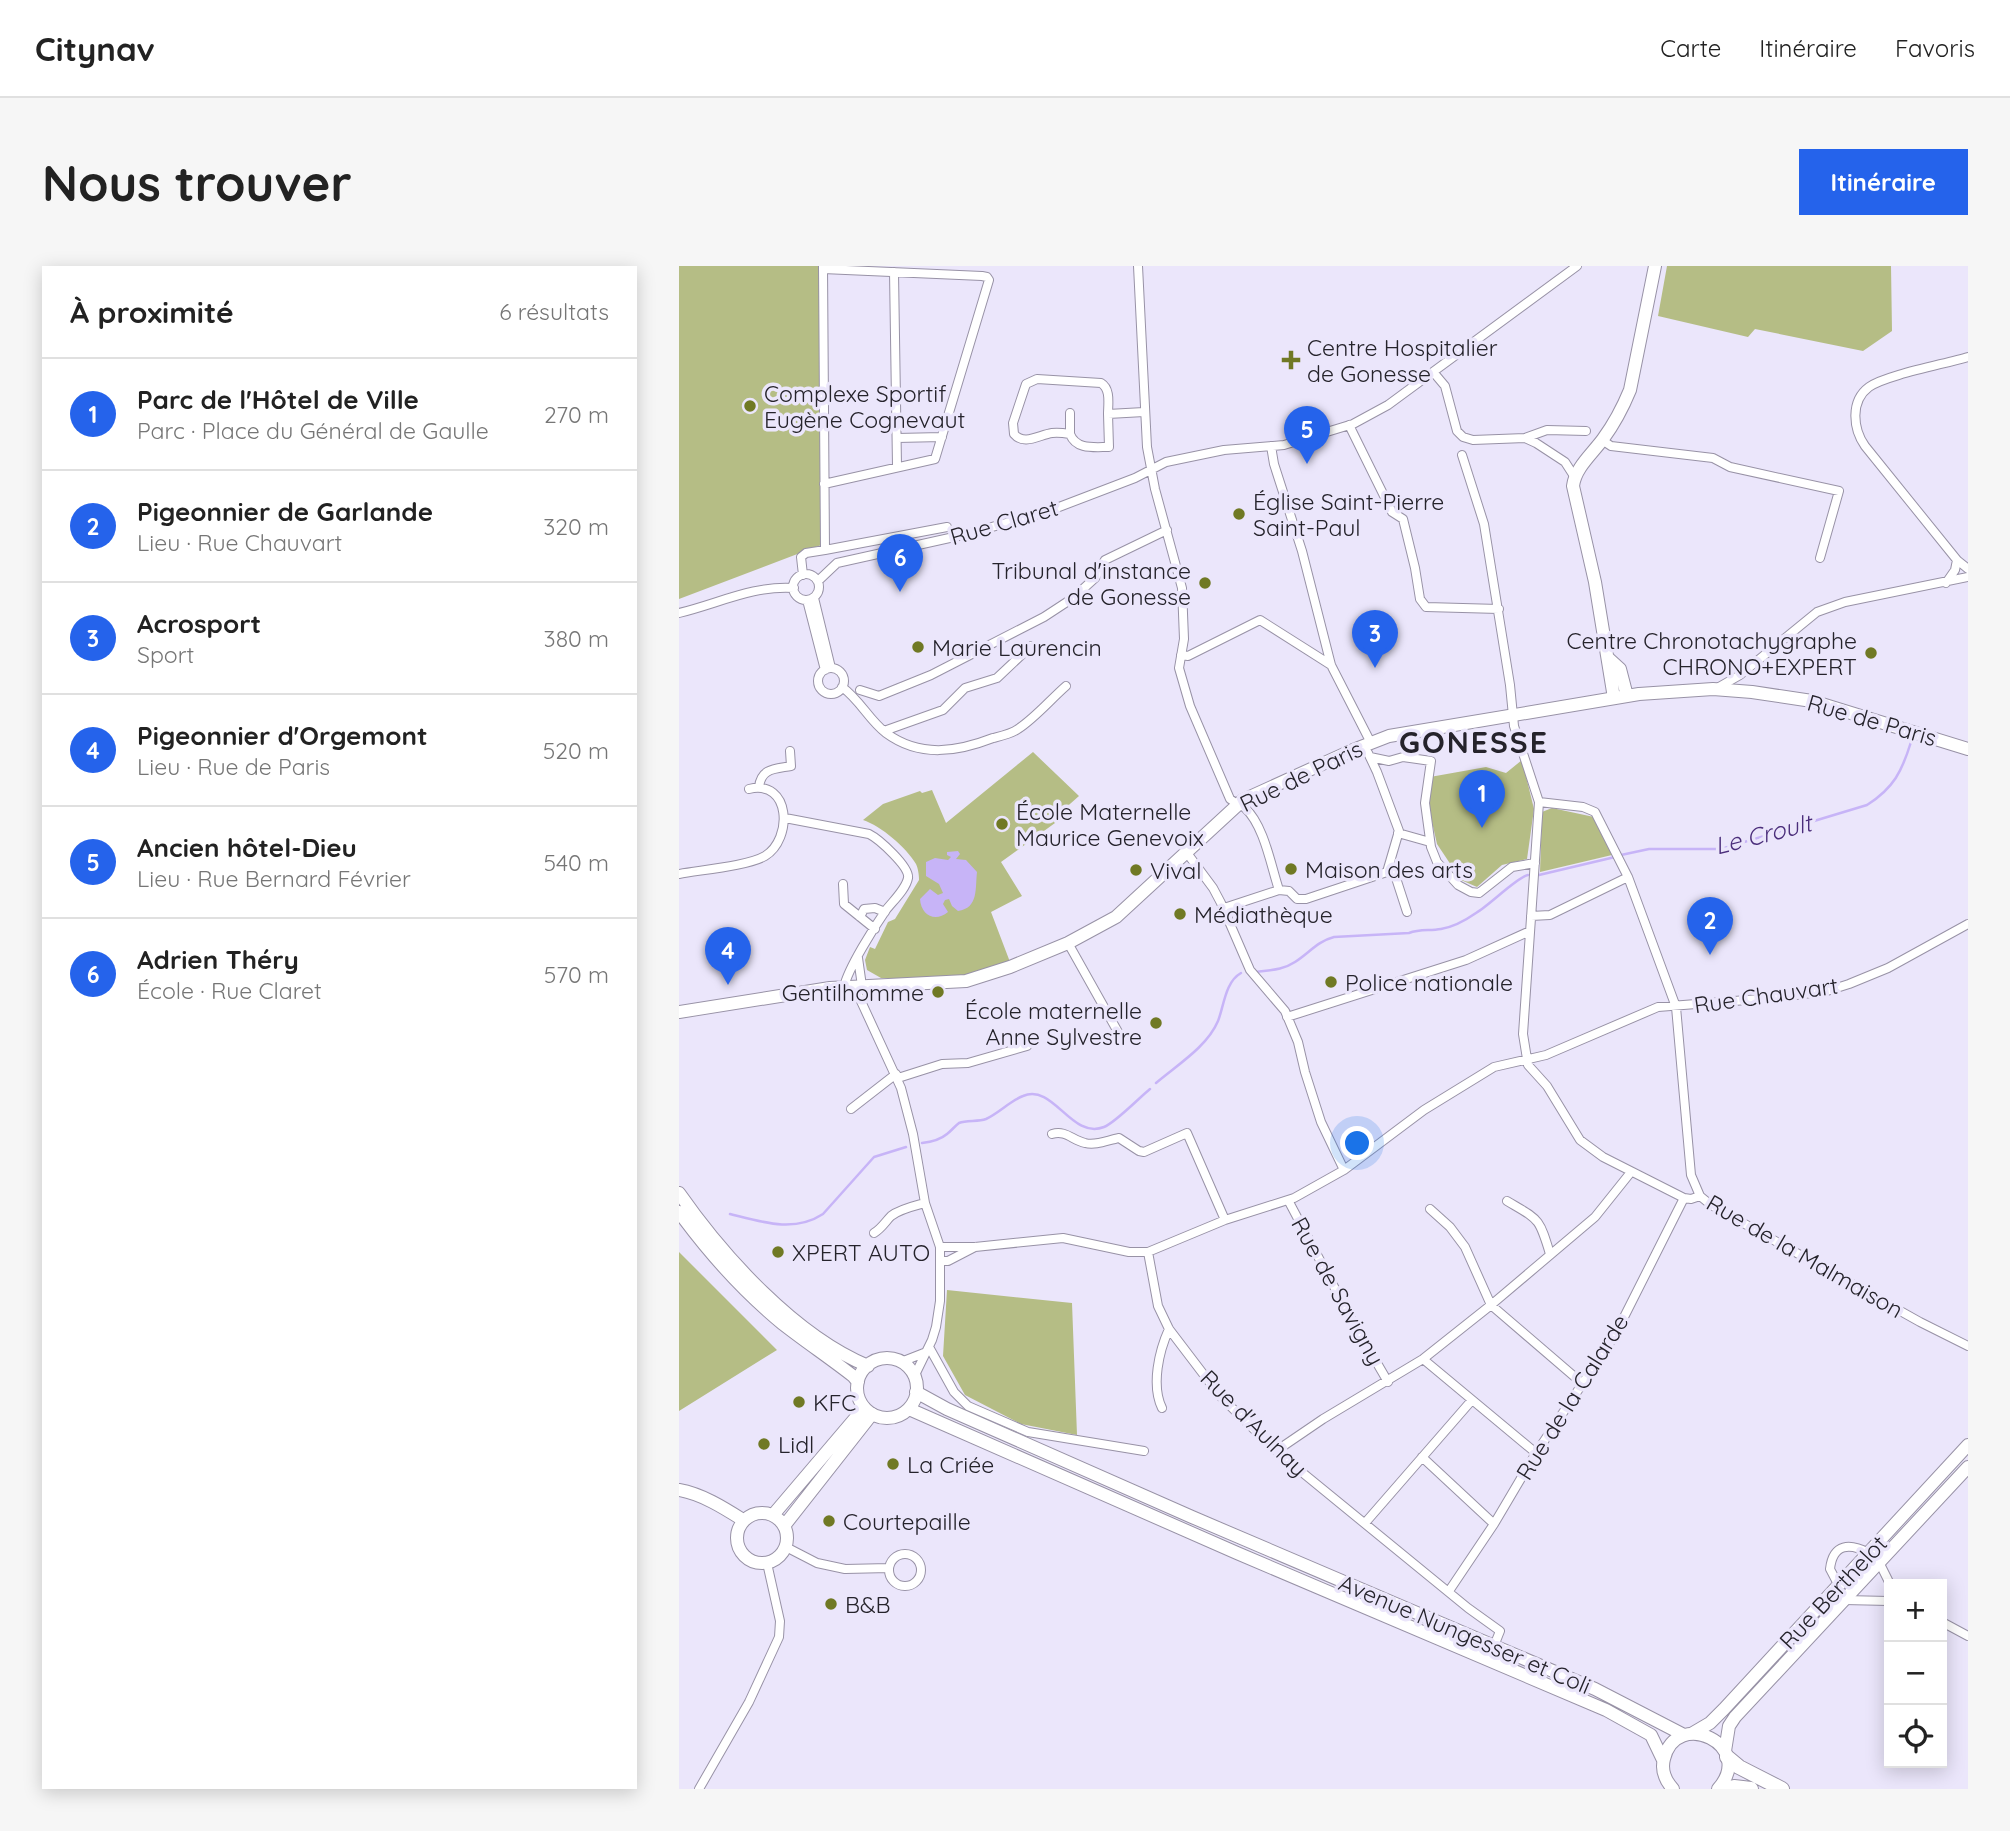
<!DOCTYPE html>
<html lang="fr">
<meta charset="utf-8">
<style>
:root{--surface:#fff;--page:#f6f6f6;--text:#222;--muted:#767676;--line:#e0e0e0;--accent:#2563eb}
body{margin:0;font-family:Quicksand,sans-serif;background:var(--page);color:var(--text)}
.controls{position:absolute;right:21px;bottom:21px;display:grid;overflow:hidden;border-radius:0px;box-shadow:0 4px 18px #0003}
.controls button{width:63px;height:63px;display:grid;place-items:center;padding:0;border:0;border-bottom:2px solid var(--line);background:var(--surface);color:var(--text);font:35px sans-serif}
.you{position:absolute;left:679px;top:878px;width:24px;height:24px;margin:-18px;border:5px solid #fff;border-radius:50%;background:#1a73e8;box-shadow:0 0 0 10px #1a73e833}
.badge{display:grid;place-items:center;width:46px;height:46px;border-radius:50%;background:var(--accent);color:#fff;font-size:23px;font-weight:700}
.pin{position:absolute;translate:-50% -58px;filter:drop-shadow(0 2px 4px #0008)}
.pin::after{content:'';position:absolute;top:37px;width:24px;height:21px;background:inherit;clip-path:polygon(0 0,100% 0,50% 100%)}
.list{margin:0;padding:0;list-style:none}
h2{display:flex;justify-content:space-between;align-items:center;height:91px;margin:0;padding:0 28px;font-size:30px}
h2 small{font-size:23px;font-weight:400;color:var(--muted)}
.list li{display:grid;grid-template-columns:46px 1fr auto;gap:21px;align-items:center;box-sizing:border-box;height:112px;padding:0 28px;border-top:2px solid var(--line)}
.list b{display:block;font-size:26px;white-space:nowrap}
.list p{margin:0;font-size:23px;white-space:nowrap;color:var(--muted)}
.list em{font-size:23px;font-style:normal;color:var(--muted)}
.icon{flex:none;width:38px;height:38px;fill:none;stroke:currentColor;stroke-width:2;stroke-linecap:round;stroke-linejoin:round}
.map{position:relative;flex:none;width:1289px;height:1523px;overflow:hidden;border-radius:0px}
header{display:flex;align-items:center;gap:42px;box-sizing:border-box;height:98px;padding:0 35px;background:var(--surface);border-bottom:2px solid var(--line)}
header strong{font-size:33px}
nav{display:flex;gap:38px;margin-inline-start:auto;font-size:24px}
.intro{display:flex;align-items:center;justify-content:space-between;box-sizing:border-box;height:168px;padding:0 42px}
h1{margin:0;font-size:49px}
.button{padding:18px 32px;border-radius:0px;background:var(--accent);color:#fff;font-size:24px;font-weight:700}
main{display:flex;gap:42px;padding:0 42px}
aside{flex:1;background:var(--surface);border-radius:0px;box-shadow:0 4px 18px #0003}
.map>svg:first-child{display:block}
.green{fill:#b5bd85}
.water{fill:#c7b4f7}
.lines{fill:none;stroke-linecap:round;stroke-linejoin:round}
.stream{stroke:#c7b4f7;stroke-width:2.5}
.street-casing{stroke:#9892a6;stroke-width:10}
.secondary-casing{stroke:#9892a6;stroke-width:14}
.primary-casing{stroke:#9892a6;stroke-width:14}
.highway-casing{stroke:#9892a6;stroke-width:16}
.street{stroke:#fff;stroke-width:8}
.secondary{stroke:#fff;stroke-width:12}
.primary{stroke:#fff;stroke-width:12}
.highway{stroke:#fff;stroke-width:14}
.poi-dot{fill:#707924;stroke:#ebe6fb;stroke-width:2.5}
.labels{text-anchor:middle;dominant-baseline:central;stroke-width:7;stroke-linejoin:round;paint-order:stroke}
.poi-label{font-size:23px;fill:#25232b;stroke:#ebe6fb;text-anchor:start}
.street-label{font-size:23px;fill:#25232b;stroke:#ebe6fb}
.water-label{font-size:24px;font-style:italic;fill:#4b2e7b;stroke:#ebe6fb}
.district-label{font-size:30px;font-weight:bold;letter-spacing:2px;fill:#25232b;stroke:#ebe6fb}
</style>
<header>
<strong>Citynav</strong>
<nav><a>Carte</a><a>Itinéraire</a><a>Favoris</a></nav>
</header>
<div class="intro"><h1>Nous trouver</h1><a class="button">Itinéraire</a></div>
<main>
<aside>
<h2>À proximité<small>6 résultats</small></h2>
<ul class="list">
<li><span class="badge">1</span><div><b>Parc de l'Hôtel de Ville</b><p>Parc · Place du Général de Gaulle</p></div><em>270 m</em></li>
<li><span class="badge">2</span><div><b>Pigeonnier de Garlande</b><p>Lieu · Rue Chauvart</p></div><em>320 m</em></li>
<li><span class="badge">3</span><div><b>Acrosport</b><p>Sport</p></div><em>380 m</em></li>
<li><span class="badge">4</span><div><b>Pigeonnier d'Orgemont</b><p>Lieu · Rue de Paris</p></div><em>520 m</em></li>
<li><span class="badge">5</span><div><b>Ancien hôtel-Dieu</b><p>Lieu · Rue Bernard Février</p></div><em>540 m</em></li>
<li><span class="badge">6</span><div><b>Adrien Théry</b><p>École · Rue Claret</p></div><em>570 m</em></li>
</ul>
</aside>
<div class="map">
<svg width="1289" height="1523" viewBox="0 0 1289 1523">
<rect width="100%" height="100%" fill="#ebe6fb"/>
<path class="green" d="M0,0h142v279l-142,54z
M988,0h224l1,65 -29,20 -108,-22 -7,8 -90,-21z
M354,486l46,44 -26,23 2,4 -54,39 21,34 -31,16 19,50 -33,13 -47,3h-49l-14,-8 -2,-10 5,-13 5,2 13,-27 7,-3 24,-39c0,-5 -1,-12 -3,-16 -10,-17 -35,-38 -53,-44l20,-16 37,-13 2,2 10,-3 14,33z
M843,494l12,49 -7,50 -25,6 -25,22 -16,-7 -24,-36 -7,-31v-36l56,-10 20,6z
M873,542l42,9 18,38 -72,17 2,-60z
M0,986l98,98 -98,61z
M268,1024l125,13 5,132 -56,-11 -56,-29 -22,-39z"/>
<path class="water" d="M279,585l2,3 -4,5 10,1 11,12c-2,16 2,36 -19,39l-6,-5 -3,-7 -4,1 -2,4 5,8c-13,11 -27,3 -28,-13l10,-10 8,6 5,-2 -4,-9 -13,-8v-14l9,-4 13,2 3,-3 -4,-2v-3z"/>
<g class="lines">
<path class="stream" d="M942,589l28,-6h72l146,-44c27,-17 35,-34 44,-63
M860,609l76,-18
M577,706c14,-2 27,-2 39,-10 14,-9 23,-21 39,-25l75,-4c11,-4 20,-2 32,-4 12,-2 25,-9 35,-16 14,-8 41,-36 52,-38
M477,817c21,-18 51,-36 62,-62 6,-15 7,-39 23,-48
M243,877c9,-1 18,-3 25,-9 4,-3 8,-8 12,-11 8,-3 19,-1 27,-4 13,-6 24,-18 37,-23 31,-13 48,44 81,31 11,-4 36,-30 46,-38
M51,948c32,8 64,19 93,0l51,-57 32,-10"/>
<defs>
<path id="street" d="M459,0l9,181 8,42 27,99 2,51 -5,29 11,38 40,93c5,4 10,5 15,9 19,17 26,58 34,82
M144,3l159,7 5,1 2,3 -54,179 -111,25
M215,6l3,194
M755,107l11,13 12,45 6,6 10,3 52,-2 11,5 29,19 9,14
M429,148c0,-10 3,-25 -7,-31l-64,-4 -11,5 -13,39 1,11c10,12 25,1 38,-1 6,-1 12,0 18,1 6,16 24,13 39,13l-1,-33 36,-2
M670,159l43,87 11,7 12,49 5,31 6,8 73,2
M391,168v-21
M218,172l45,-1
M846,172l22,-8 39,1
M923,174l9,6 102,12 17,9 109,24 -19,67
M592,180l3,18 28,87 29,114 40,78
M783,189l22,69 26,161 4,41 25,76 -16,232 5,31 19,21 33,54 23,17 81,41 7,1 9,-3
M146,284l122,-23
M1278,294l11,9
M114 321a13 13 0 1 1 26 0a13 13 0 1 1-26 0Z
M124,309l-2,-18 5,-4 19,-3 -2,-284
M139,315l19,-18 126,-28 83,-23 89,-34 31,-16 58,-12 60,-5 69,-21 35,-19 189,-139
M1267,317l9,-13 2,-10 -92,-114c-12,-17 -15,-45 4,-59 17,-12 76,-23 99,-30
M135,332l17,70
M128,334l18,70
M0,347c38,-9 75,-28 115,-25
M502,389l7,1 72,-36 71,45
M139 415a13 13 0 1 1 26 0a13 13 0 1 1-26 0Z
M163,421c18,13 27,33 44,46 34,25 71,19 107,5 8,-2 18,-4 25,-9 17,-11 33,-30 48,-43
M1040,421l21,-12 77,-63 28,-10 123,-25
M181,424l19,6 52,-21 113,-58 29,-19 22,-20 10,-18 62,-30
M205,465l59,-21 22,-22 32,-10 34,-32
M689,487l9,19 22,59 -12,41
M691,491l19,4 14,-4 28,4 -6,42 6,44 6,15 21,23 13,7 8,1 33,-26 23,-4
M80,521c2,-19 16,-18 32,-21l-1,-15
M860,536l44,5 12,5 33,65 48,130 15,168 9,21 11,9 209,117 48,24
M106,552l84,16c10,5 41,33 39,44 -2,11 -15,23 -22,32 -11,16 -38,58 -42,77
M719,567l32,9
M508,587l26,35 8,15 29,67 35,41 13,31 7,30 16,50 23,48
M708,606l8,3 12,37
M0,608c21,-4 69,-8 86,-18 28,-17 26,-77 -16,-67
M164,618l1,20 31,25
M545,642l55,-18 10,1 8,8h9l81,-27
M852,650l19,-1 78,-38
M181,651l4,-8 11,-1 10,4
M389,677l50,89
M179,692l4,28
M175,720l47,102 12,46 12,69 15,44v54l-4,26 -4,13 -18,37
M608,751l179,-57 64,-29
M219,812l44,-14 26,-1 59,-17
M172,843l45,-35
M373,868c14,-4 20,6 33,9 11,3 23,-3 34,-5l20,13 5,1 43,-19 38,87
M609,934l61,115 39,67
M828,935c32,19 32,16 43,53
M751,943l20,18 15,20 26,58 92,79
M195,967c8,-5 11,-11 17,-17 9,-7 23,-10 34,-13
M261,981h35l88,-9 66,14h19l77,-32 69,-22 50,-28 80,-60 70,-43 52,-12 112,-48 114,-9 55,-7 22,-7 39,-16 80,-44
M469,986l10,54 11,23 51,67 56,55 192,157 32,23 -6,15
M263,995h6l27,-14
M250,1081l25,45 14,14 60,26 116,19
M744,1093l113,94
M222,1096l23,-9
M483,1142c-11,-23 -3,-57 7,-79
M597,1185l47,-32 100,-60 68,-54 104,-88 36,-45
M743,1191l72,67
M686,1257l107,-123
M107,1281l31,16 28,6 44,-1
M210 1304a16 16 0 1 1 32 0a16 16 0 1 1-32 0Z
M1200,1296l11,22
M1160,1320l-9,-17c3,-26 20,-26 39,-16
M770,1325l45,-67 42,-71 79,-118 69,-137
M1165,1334l45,1
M1263,1356l26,14
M20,1523l50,-87 30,-65 1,-16 -13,-58"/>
<path id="secondary" d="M930,393l11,10 7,27
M935,432l-19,-116 -22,-96c2,-18 19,-32 30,-47 11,-15 20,-32 27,-49l25,-124
M0,746l151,-24 136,-7 44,-14 58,-24 48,-26 127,-117 110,-50 36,-14 250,-42 74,-5 39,3 60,9 156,48
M0,1224c23,4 45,18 64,30
M58 1272a25 25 0 1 1 50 0a25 25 0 1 1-50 0Z
M94,1249l91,-107
M105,1260l88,-112
M1014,1467l17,-10 14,-14 244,-264
M1046,1485l4,-25 6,-9 233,-250"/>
<path id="primary" d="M0,927c44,63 116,143 189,173
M0,946c30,41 65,80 104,112 23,18 47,34 70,52l5,6
M178 1122a30 30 0 1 1 60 0a30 30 0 1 1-60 0Z
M237,1126l31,17 245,108 403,172 89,46
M230,1143l328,144 369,157 45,25 12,25
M994,1523c-8,-9 -12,-19 -9,-30 12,-52 93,-14 54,30"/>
<path id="highway" d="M1048,1491l12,10 43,22
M1045,1523l10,-2 17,2"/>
</defs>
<use href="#street" class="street-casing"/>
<use href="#secondary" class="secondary-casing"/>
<use href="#primary" class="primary-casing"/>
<use href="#highway" class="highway-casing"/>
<use href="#street" class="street"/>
<use href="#secondary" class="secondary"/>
<use href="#primary" class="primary"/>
<use href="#highway" class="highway"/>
</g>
<g class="poi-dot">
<path d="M608.5 83.5h7v7h7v7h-7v7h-7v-7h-7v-7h7z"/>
<circle cx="71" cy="140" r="7"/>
<circle cx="560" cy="248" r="7"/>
<circle cx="526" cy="317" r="7"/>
<circle cx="239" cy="381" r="7"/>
<circle cx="1192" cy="387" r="7"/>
<circle cx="323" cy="558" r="7"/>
<circle cx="612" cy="603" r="7"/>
<circle cx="457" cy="604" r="7"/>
<circle cx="501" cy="648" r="7"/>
<circle cx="652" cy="716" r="7"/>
<circle cx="259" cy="726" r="7"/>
<circle cx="477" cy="757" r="7"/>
<circle cx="99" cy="986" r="7"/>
<circle cx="120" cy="1136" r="7"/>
<circle cx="85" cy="1178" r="7"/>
<circle cx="214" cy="1198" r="7"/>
<circle cx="150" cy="1255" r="7"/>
<circle cx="152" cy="1338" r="7"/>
</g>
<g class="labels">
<g class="poi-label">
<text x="628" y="81">Centre Hospitalier<tspan x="628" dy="26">de Gonesse</tspan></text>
<text x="85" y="127">Complexe Sportif<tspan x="85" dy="26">Eugène Cognevaut</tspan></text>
<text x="574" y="235">Église Saint-Pierre<tspan x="574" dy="26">Saint-Paul</tspan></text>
<text x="512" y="304" text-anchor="end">Tribunal d'instance<tspan x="512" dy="26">de Gonesse</tspan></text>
<text x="1178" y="374" text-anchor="end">Centre Chronotachygraphe<tspan x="1178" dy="26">CHRONO+EXPERT</tspan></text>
<text x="253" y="381">Marie Laurencin</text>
<text x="337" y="545">École Maternelle<tspan x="337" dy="26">Maurice Genevoix</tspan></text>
<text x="626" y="603">Maison des arts</text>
<text x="471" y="604">Vival</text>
<text x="515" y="648">Médiathèque</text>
<text x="666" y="716">Police nationale</text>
<text x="245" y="726" text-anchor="end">Gentilhomme</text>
<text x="463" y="744" text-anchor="end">École maternelle<tspan x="463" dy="26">Anne Sylvestre</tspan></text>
<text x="113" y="986">XPERT AUTO</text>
<text x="134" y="1136">KFC</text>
<text x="99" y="1178">Lidl</text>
<text x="228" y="1198">La Criée</text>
<text x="164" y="1255">Courtepaille</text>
<text x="166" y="1338">B&amp;B</text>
</g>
<g class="street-label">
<text transform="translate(325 256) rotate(-16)">Rue Claret</text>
<text transform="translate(1193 454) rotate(16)">Rue de Paris</text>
<text transform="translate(622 510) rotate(-26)">Rue de Paris</text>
<text transform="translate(1087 729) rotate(-8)">Rue Chauvart</text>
<text transform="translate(1126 990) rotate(30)">Rue de la Malmaison</text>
<text transform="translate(659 1025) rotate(61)">Rue de Savigny</text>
<text transform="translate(893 1131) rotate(-58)">Rue de la Calarde</text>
<text transform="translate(575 1157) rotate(45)">Rue d'Aulnay</text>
<text transform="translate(1154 1326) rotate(-47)">Rue Berthelot</text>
<text transform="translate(786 1368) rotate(23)">Avenue Nungesser et Coli</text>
</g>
<g class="water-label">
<text transform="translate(1084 568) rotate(-14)">Le Croult</text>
</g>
<g class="district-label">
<text x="795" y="476">GONESSE</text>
</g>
</g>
</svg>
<div class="controls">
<button>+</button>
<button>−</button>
<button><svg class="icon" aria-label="locate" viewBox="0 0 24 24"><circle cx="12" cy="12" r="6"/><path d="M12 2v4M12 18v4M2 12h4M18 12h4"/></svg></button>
</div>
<div class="you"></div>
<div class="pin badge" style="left:803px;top:562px">1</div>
<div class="pin badge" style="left:1031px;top:689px">2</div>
<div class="pin badge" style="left:696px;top:402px">3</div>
<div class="pin badge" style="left:49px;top:719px">4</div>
<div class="pin badge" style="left:628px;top:198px">5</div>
<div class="pin badge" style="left:221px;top:326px">6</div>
</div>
</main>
